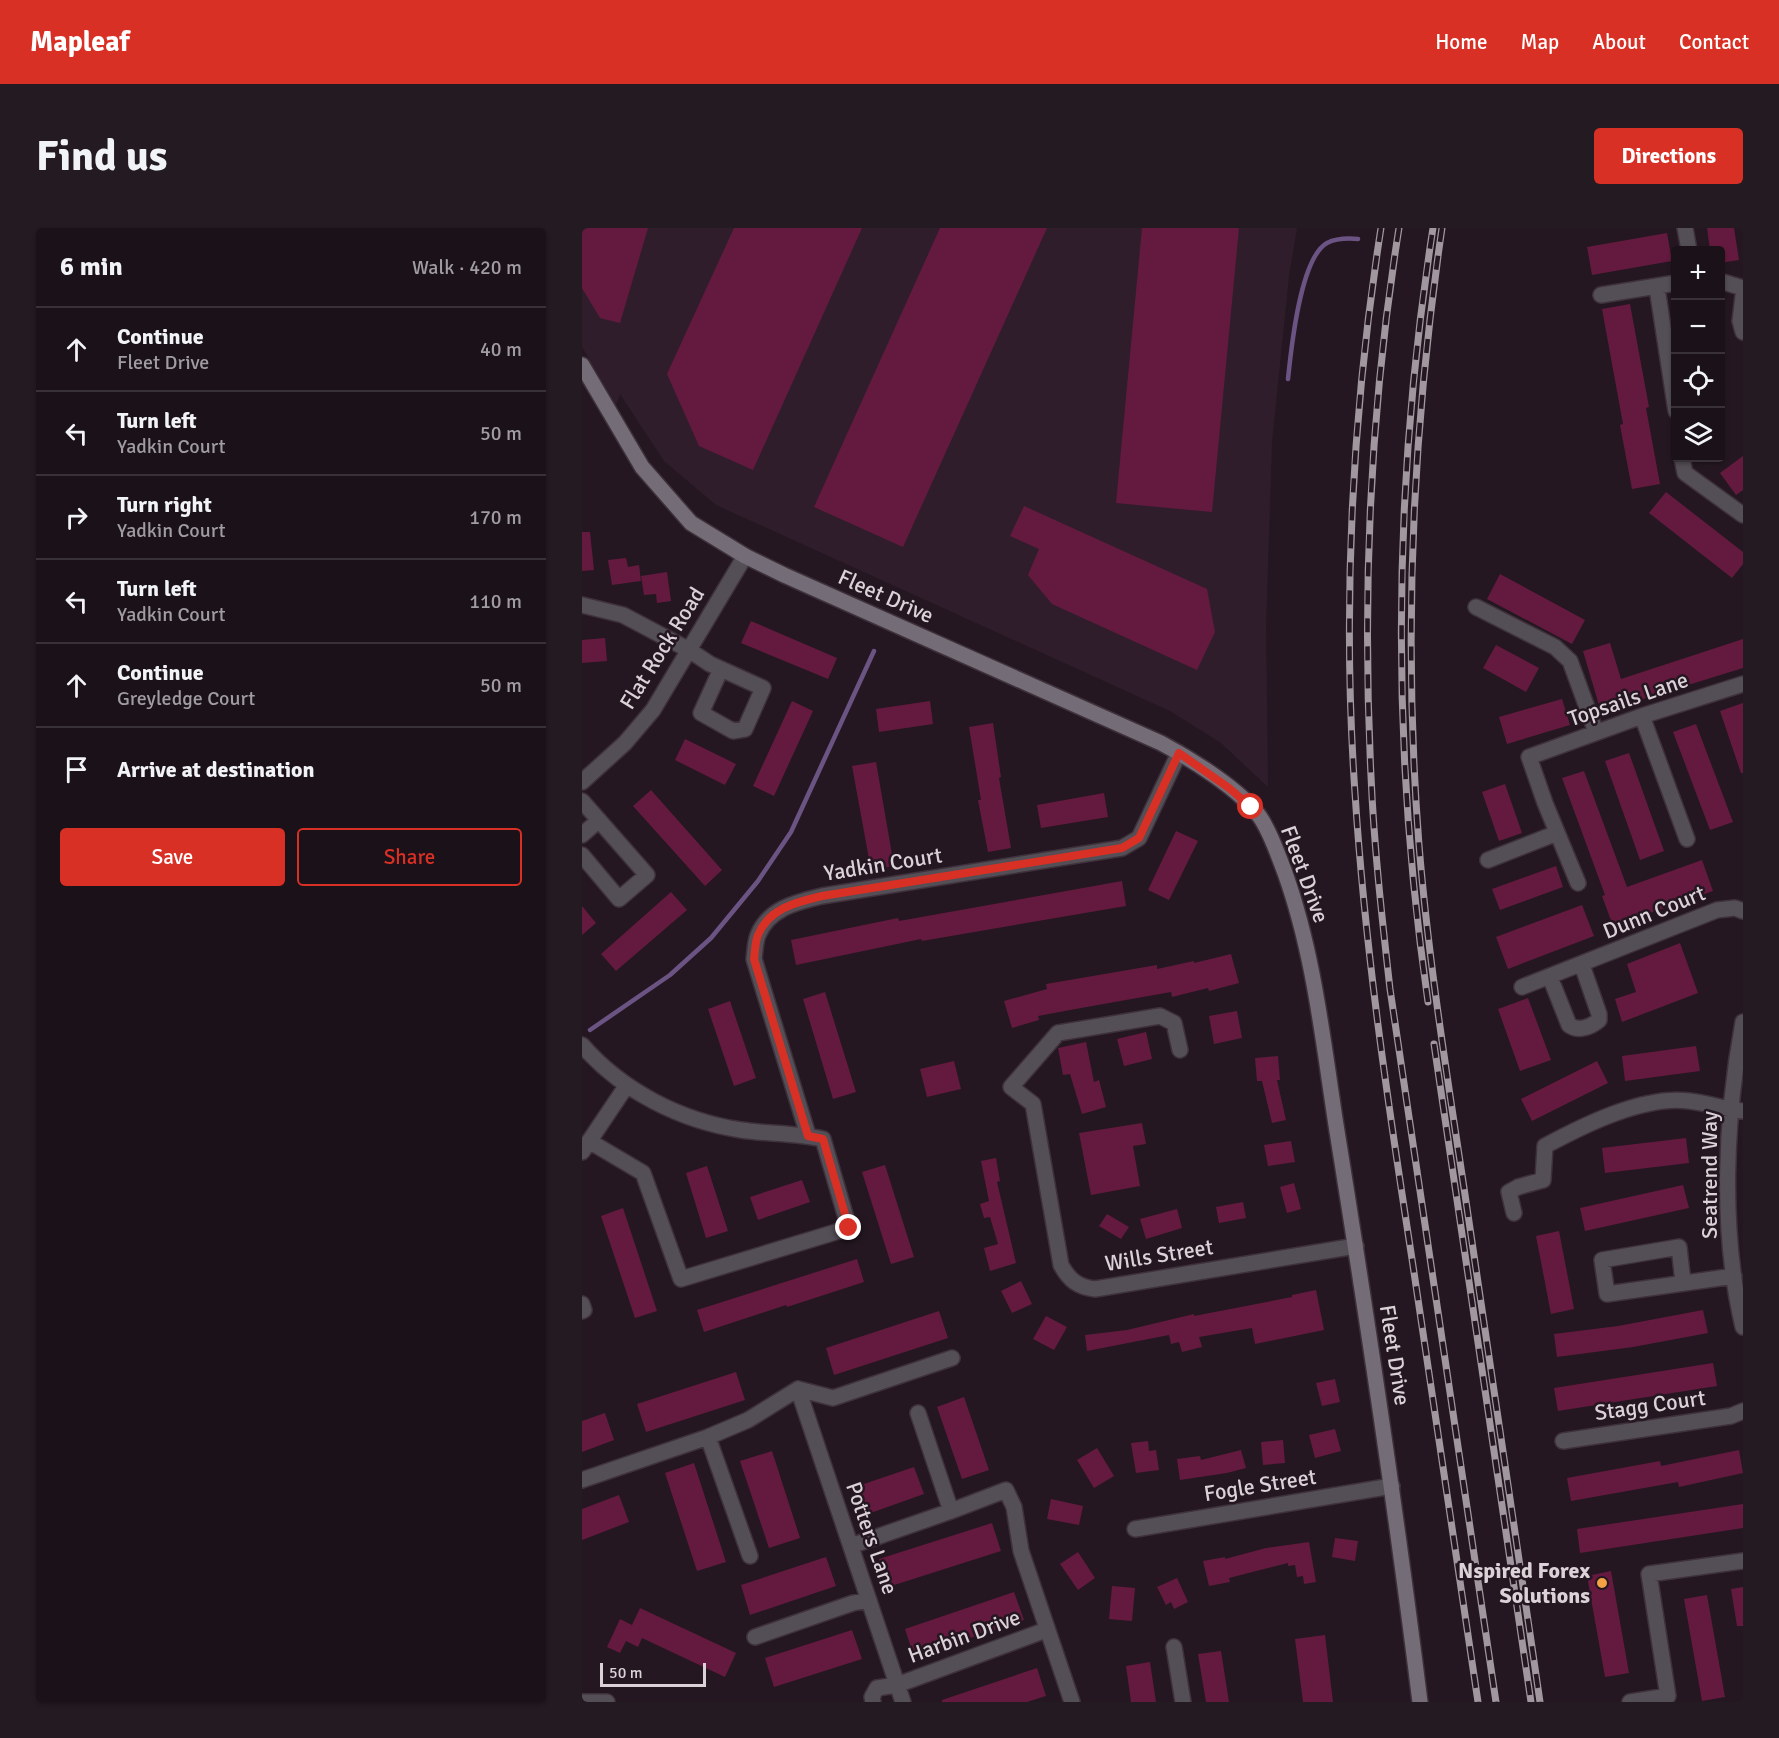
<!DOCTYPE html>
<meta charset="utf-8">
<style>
:root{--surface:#1b1119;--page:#241a22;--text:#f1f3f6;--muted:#a09da2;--line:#393138;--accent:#d93025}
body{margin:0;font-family:Signika,sans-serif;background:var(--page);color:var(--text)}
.controls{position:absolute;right:18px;top:18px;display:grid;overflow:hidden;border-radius:6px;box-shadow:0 2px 4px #0004}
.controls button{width:54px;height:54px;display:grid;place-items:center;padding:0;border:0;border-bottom:2px solid var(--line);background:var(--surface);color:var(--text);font:30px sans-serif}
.scale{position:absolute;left:18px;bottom:15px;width:106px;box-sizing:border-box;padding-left:6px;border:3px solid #dbd2d8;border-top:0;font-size:16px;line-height:21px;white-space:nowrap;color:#dbd2d8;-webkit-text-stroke:4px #241721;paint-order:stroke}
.stop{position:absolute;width:18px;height:18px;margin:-14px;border:4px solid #d93025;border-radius:50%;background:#fff}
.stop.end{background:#d93025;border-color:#fff;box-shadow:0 2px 6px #0008}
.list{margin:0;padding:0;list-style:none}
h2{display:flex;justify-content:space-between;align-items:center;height:78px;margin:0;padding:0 24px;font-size:26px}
h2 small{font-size:20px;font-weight:400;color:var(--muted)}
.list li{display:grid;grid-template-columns:39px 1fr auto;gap:18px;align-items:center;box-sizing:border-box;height:84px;padding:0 24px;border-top:2px solid var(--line)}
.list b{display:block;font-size:22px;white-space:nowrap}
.list p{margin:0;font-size:20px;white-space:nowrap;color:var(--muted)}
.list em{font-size:20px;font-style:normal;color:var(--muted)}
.actions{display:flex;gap:12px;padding:18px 24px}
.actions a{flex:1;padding:14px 0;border:2px solid var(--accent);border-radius:6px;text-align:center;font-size:21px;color:var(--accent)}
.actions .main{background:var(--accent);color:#fff}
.icon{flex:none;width:33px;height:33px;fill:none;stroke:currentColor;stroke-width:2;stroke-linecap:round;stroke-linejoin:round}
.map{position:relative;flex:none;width:1161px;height:1474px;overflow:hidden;border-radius:6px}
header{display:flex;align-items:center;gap:36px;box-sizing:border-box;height:84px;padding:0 30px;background:var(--accent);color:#fff}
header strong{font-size:28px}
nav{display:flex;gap:33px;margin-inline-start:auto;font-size:21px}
.intro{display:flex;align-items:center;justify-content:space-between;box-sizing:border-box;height:144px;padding:0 36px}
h1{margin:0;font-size:42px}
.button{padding:15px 27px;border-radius:6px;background:var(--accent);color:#fff;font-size:21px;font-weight:700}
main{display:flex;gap:36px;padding:0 36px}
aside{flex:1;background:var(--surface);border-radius:6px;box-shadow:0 2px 4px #0004}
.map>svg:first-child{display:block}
.built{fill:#301d2c}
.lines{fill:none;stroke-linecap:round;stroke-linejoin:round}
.stream{stroke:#6b5483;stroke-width:4.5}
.building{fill:#641a3e}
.street-casing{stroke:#3e313b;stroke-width:18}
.secondary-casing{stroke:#3e313b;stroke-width:18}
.street{stroke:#544f56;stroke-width:15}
.secondary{stroke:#746c77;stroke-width:15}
.rail-casing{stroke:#a1979e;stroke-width:7}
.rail{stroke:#241721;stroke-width:4.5;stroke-dasharray:14;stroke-linecap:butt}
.route{stroke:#d93025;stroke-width:8}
.poi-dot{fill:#f4a344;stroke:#241721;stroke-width:2}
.labels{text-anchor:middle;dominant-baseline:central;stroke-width:5;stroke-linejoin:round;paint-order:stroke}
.street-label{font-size:22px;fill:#dbd2d8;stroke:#241721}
.poi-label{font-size:22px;font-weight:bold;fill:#dbd2d8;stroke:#241721;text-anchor:end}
</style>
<header>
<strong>Mapleaf</strong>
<nav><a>Home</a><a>Map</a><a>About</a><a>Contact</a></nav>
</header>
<div class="intro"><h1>Find us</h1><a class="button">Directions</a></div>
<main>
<aside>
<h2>6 min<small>Walk · 420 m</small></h2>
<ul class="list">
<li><svg class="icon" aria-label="ahead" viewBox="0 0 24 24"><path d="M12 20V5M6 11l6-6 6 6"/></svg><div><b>Continue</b><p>Fleet Drive</p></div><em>40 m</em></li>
<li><svg class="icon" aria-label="left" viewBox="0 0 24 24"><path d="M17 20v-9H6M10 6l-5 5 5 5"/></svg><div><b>Turn left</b><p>Yadkin Court</p></div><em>50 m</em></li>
<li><svg class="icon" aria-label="right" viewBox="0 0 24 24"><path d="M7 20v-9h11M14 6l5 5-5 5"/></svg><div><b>Turn right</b><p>Yadkin Court</p></div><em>170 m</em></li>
<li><svg class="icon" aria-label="left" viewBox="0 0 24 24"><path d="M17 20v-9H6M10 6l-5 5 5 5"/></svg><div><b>Turn left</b><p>Yadkin Court</p></div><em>110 m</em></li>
<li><svg class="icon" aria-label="ahead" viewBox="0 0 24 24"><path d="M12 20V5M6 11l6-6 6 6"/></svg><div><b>Continue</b><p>Greyledge Court</p></div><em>50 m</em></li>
<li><svg class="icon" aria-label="arrive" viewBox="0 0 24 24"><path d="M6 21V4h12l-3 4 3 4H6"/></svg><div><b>Arrive at destination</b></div></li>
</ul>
<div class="actions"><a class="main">Save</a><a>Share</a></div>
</aside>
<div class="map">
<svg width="1161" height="1474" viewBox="0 0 1161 1474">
<rect width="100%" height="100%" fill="#241721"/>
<path class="built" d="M0,0h715l-8,48 -17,166 -6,183 2,162 -47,-44 -51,-32 -454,-206 -52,-44 -44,-67 -4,11 -34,-58z"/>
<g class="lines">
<path class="stream" d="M706,151c3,-29 12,-121 39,-136 10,-5 20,-5 31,-4
M8,802l80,-55 41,-37 47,-57 33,-49 83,-181"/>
</g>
<path class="building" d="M0,0h66l-28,95 -20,-5 -18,-30z
M152,0h128l-109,242 -54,-24 -32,-72z
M358,0h107l-144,319 -89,-40z
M560,0h97l-27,284 -96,-9z
M1125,0h27l5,32 -19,3v-13h-10z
M1085,5l5,28 -80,14 -5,-28z
M1048,76l19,103 -3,1 14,76 -28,5 -12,-64 3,-1 -21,-115z
M1161,228v34l-7,5 -16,-22z
M1084,264l77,60v12l-11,14 -83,-65z
M442,278l183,83 8,43 -18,38 -145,-66 -24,-29 11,-26 -29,-13z
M0,304h8l4,38 -12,1z
M44,330l2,9 11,-2 2,16 -29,4 -4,-25z
M85,344l4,29 -14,2 -1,-9 -12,1 -3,-19z
M918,346l85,46 -13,24 -85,-45z
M169,393l86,37 -9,21 -87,-36z
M23,410l2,23 -25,2v-23z
M1161,411v29l-142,44 -18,-61 27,-8 11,36z
M914,417l43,23 -13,24 -43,-24z
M980,471l8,26 -63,19 -8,-27z
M210,473l21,10 -39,85 -21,-10z
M348,473l3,23 -54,8 -3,-23z
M1161,475v70h-2l-21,-62z
M411,495l8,54 -2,1 12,70 -23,4 -10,-52h3l-12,-73z
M1114,496l37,98 -23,8 -37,-98z
M103,511l51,25 -11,21 -50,-25z
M1047,525l35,98 -24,9 -35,-99z
M294,534l18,104 -23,4 -19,-104z
M1002,543l43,116 75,-27 11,31 -100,35 -11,-30 3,-1 -43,-117z
M923,556l17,49 -23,8 -17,-49z
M69,562l71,80 -17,16 -72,-80z
M522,565l4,24 -67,11 -4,-23z
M594,603l22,10 -29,59 -21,-10z
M974,638l7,21 -63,23 -8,-21z
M540,653l4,25 -204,35 -1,-2 -125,26 -5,-25 107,-22 1,3z
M89,664l16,18 -71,61 -15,-17z
M1000,677l12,31 -86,33 -12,-32z
M0,678l14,17 -14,12z
M1098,715l18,50 -76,29 -7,-23 21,-7 -9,-28z
M649,726l8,29 -30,8 -1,-3 -36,9 -1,-5 -90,16 -43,8 1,4 -27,8 -8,-27 43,-12 -1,-5 111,-19v4l37,-8v2z
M243,764l31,100 -23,7 -30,-100z
M946,770l23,62 -31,11 -22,-62z
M148,773l26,77 -22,8 -26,-77z
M655,783l5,27 -28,6 -5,-28z
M564,804l6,27 -28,7 -7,-27z
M504,814l8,40 5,-2 7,27 -24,7 -12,-40 -7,1 -5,-27z
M1114,818l4,25 -75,10 -3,-25z
M696,828l2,24h-3l9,40 -14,3 -10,-42h-5l-2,-23z
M372,833l7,28 -34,8 -7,-28z
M1015,833l11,22 -76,38 -11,-22z
M560,895l4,21 -13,2 7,40 -49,9 -12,-62z
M1104,910l3,25 -84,10 -3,-25z
M709,913l4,21 -27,4 -4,-21z
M414,930l4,23 -3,1 19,81 -26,8 -6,-23 14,-4 -8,-27 -6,1 -4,-14 9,-3 -8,-40z
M303,937l29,92 -23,7 -29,-92z
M125,938l21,65 -22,7 -20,-65z
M220,952l8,22 -52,18 -8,-23z
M712,955l7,26 -14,4 -7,-26z
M1101,957l6,23 -104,23 -5,-23z
M661,974l3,16 -27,5 -3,-16z
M41,980l34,103 -22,7 -34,-102z
M595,981l5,19 -36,11 -6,-20z
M525,986l22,13 -8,12 -22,-13z
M977,1003l15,78 -23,5 -15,-78z
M275,1031l7,23 -77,25 -1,-2 -82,27 -7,-22z
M439,1053l11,23 -20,9 -11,-22z
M734,1062l8,40 -69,14 -3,-16 -53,9 3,10 -20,5 -3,-10 -8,2 -2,-9 -82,16 -2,-16 42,-5 67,-16v2l98,-19v-2z
M1121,1082l5,23 -75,14 -76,10 -3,-23 64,-8z
M357,1083l9,27 -114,37 -8,-27z
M464,1088l21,11 -13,23 -21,-11z
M1131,1135l4,23 -159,25 -4,-23z
M154,1144l9,28 -99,32 -9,-28z
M753,1151l5,23 -18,4 -6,-23z
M382,1169l25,73 -27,9 -25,-72z
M23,1185l9,27 -32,12v-31z
M753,1201l6,22 -26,7 -6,-23z
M701,1212l2,23 -22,2 -2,-23z
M566,1213l1,10 7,-1 3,20 -23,3 -5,-30z
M515,1220l17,28 -20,12 -17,-28z
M659,1222l5,18 -19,5 -47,7 -3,-21 23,-3 1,4z
M1157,1222l4,23 -64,14 -1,-5 -107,19 -4,-23 93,-17 1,5z
M190,1223l28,87 -31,10 -29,-87z
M112,1235l32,99 -29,9 -32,-98z
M332,1239l10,27 -59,21 -10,-28z
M37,1267l10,27 -47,18v-31z
M469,1271l32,7 -4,19 -32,-6z
M1161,1276v24l-163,25 -3,-24z
M410,1295l9,28 -113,36 -9,-28z
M753,1310l23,3 -3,20 -23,-4z
M727,1314l7,40 -12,2 -1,-8 -6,1 -2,-12 -7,1v-3l-59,15 1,4 -21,4 -6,-25 22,-4v2l41,-11z
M496,1324l17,26 -17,12 -18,-26z
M244,1329l10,29 -86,29 -9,-30z
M1029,1343l18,102 -24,4 -18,-101z
M595,1350l11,24 -14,7 -3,-7 -5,3 -9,-18z
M530,1358l23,2 -3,33 -23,-2z
M1161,1359v39h-6l-6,-37z
M432,1364l10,28 -110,37 -9,-28z
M1125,1367l18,102 -23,4 -18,-102z
M58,1380l96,45 -11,24 -83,-39 -4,9 -12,-6 -6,12 -13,-6 13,-28 12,6z
M270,1402l10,29 -88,28 -9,-29z
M743,1407l8,67h-30l-8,-63z
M639,1423l8,51h-23l-8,-48z
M568,1434l6,40h-25l-5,-36z
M455,1440l9,28 -19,6h-85v-2z"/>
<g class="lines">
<defs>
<path id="street" d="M1103,0l4,22
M1138,53l23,7
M1075,60l19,123
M1019,67l75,-12
M1161,68l-3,25 3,11
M1100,230l3,15 58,42
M0,377l41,10 66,35 21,14 53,24 -18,41 -12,2 -32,-18 20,-44
M894,379l79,40 15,14 26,71
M1060,488l45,123
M0,554l43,-39 28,-33 92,-154
M0,573l65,74 -28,24 -37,-44
M0,607l17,-15
M906,632l69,-27
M996,655l-33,-80 -16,-46 113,-41 101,-32
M968,749l19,48c9,7 22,2 30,-5v-6l-17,-49
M940,759l195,-77 18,-2 8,3
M1161,794c-18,97 -23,208 0,305
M0,817c40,46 99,76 159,85 27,4 55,3 82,9l26,89 -168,51 -38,-106 -54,-32
M598,822l-6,-27 -14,-7 -102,17 -47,54 22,17 28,161c8,15 17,22 34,24l261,-43
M226,907l-54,-176c1,-7 1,-17 4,-24 11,-27 39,-33 64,-39l300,-48 17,-10 40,-85
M0,924l45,-67
M932,985l-5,-21 9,-5 25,-7 2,-34c39,-21 99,-51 144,-45 18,2 36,8 54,10
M1101,1054l-4,-35 -77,13 5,34 127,-18
M0,1076l2,6 -2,1
M216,1161l105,313
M216,1161l35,9 119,-40
M126,1209l42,119
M981,1213l168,-25 12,-5
M0,1252l126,-43 40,-17 50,-31
M369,1283l55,-21 8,17 7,44 51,151
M553,1301l257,-43
M269,1318l100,-35 -33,-98
M173,1409l98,-34 16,-3
M592,1419l9,55
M0,1474h25
M291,1474l-1,-5 5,-9 20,-3 149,-55
M1048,1474l38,-6 -19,-122 94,-13"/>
<path id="secondary" d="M0,137l60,102 49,56 54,33 39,19 377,168c30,16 80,47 99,74 11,16 18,38 25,56 29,81 38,168 51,252 31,192 60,384 84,577"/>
</defs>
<use href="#street" class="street-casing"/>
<use href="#secondary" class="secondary-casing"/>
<use href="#street" class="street"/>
<use href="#secondary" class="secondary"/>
<defs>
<path id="rail" d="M799,0c-29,184 -39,379 -26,565 10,157 33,311 57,466 22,148 44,295 66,443
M817,0c-29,181 -37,365 -28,548 3,71 11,142 19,213l106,713
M860,0c-30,204 -39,411 -23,617 10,122 30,242 48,363 24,164 49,329 73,494
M846,774c-37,-256 -35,-518 5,-774
M852,816l97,658"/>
</defs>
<use href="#rail" class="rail-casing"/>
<use href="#rail" class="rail"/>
</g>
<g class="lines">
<path class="route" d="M267,1000l-26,-89 -15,-3 -54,-177c1,-7 1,-17 4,-24 11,-27 39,-33 64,-39l300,-48 17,-10 40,-85 50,35 22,19"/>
</g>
<circle class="poi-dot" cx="1020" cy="1355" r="6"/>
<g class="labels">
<g class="street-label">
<text transform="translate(304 368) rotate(24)">Fleet Drive</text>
<text transform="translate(80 420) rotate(-58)">Flat Rock Road</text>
<text transform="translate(1046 471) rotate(-19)">Topsails Lane</text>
<text transform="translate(301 636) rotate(-9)">Yadkin Court</text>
<text transform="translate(723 646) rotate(70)">Fleet Drive</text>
<text transform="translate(1072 684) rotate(-22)">Dunn Court</text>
<text transform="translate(1127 947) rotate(-90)">Seatrend Way</text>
<text transform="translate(577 1027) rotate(-9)">Wills Street</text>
<text transform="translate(813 1127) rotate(81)">Fleet Drive</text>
<text transform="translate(1068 1177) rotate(-8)">Stagg Court</text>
<text transform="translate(678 1257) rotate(-9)">Fogle Street</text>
<text transform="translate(290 1310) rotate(71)">Potters Lane</text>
<text transform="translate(382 1408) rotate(-20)">Harbin Drive</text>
</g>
<g class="poi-label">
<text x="1008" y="1342">Nspired Forex<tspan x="1008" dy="25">Solutions</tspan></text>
</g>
</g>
</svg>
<div class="controls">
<button>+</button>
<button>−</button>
<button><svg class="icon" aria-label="locate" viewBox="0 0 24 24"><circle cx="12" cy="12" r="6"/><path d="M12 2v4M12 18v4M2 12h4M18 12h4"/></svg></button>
<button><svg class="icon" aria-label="layers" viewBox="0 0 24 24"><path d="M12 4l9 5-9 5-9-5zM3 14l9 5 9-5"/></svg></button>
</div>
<div class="scale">50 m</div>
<div class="stop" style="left:669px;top:579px"></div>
<div class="stop end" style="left:267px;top:1000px"></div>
</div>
</main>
